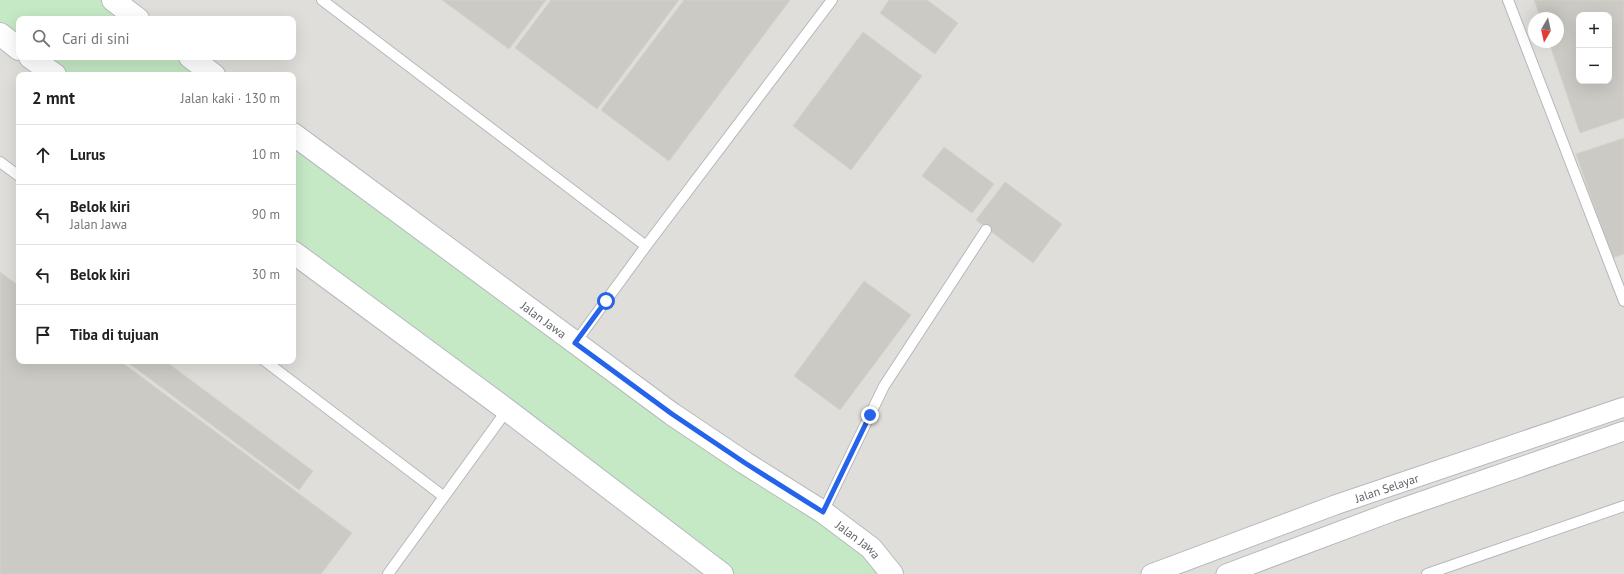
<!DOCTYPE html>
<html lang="id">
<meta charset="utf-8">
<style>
:root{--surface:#fff;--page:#f2f2f2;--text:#222;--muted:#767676;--line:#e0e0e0}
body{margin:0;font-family:"PT Sans",sans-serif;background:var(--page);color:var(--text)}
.controls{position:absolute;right:12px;top:12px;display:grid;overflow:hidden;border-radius:8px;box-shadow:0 4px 16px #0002}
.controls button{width:36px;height:36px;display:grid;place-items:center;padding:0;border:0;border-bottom:1px solid var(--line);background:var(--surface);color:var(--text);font:20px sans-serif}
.compass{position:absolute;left:1528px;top:12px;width:36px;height:36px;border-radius:50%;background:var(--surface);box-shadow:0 4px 16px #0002;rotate:189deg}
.stop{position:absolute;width:12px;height:12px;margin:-9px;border:3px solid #2563eb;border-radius:50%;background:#fff}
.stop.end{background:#2563eb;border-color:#fff;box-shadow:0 1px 4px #0008}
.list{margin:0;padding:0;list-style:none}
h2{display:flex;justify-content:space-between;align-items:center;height:52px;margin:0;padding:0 16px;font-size:17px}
h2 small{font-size:13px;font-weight:400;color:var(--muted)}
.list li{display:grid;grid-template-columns:26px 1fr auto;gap:12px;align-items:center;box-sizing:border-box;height:60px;padding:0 16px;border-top:1px solid var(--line)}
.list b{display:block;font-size:15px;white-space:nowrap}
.list p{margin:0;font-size:13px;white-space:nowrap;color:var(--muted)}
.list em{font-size:13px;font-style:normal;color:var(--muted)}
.icon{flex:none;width:22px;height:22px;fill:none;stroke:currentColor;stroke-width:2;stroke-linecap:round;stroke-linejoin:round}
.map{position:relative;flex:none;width:1624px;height:574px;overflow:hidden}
.search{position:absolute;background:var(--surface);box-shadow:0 4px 16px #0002;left:16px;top:16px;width:280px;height:44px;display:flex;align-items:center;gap:10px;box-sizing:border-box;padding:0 14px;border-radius:8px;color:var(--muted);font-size:15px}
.panel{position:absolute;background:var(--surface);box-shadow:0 4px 16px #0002;left:16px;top:72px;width:280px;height:292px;border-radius:8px}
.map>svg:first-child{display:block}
.industrial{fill:#e0deda;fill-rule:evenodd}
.green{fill:#c5e8c5}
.building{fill:#cccac5;stroke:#d6d1c6;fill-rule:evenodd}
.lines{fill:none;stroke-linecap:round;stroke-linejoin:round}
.lane-casing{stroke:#b5b8bc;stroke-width:12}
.street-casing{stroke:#b5b8bc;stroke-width:21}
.secondary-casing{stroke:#b6babf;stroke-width:24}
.lane{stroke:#fff;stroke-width:10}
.street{stroke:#fff;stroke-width:19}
.secondary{stroke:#fff;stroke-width:22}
.route{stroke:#2563eb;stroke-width:5}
.labels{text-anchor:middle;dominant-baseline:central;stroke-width:4;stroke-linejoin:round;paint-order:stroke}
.street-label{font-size:12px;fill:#5f6368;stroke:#fff}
</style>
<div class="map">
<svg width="1624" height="574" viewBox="0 0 1624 574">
<rect width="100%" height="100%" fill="#f1efe8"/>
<path class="industrial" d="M0,0h1624v574h-1624zM1579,15h30v66h-30zM1534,18h24v24h-24zM19,19h274v38h-274zM19,75h274v286h-274z"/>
<path class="green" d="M0,0h111l25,19h-117v30l-19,-15z
M30,57h158l24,18h-157z
M293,135l599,439h-170l-429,-322z"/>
<path class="building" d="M442,0h104l-37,49z
M551,0h128l-82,109 -82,-61z
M684,0h106l-121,161 -68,-51z
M889,0h38l31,23 -23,31 -55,-41z
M1534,0h90v118l-44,15 -31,-91h9v-24h-17zM1579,15h30v66h-30z
M863,32l59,44 -71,94 -58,-44z
M1624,138v116l-12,4 -36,-104z
M944,147l50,37 -22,29 -50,-37z
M1005,182l57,42 -29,39 -57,-43z
M0,272l19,14v75h101l232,172 -31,41h-321z
M864,281l47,34 -71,95 -46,-34z
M126,361h39l148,110 -14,19z"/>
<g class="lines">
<defs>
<path id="lane" d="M322,0l324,246
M1508,0l116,301
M0,162l19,14
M575,343l71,-97 186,-246
M265,361l178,135
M823,512l61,-126 102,-156
M388,574l119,-164
M1427,574l197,-68"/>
<g id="street">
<path id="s1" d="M1151,574l184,-69 289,-98"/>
<path d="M1226,574l165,-62 233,-81"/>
</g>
<g id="secondary">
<path d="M113,0l25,19"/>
<path d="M0,34l19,15"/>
<path d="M30,57l25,18"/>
<path d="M190,57l24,18"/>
<path id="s2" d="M293,134l379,280 73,49 78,49 48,36 21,26"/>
<path d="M293,252l214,158 215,164"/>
</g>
</defs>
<use href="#lane" class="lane-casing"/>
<use href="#street" class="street-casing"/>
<use href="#secondary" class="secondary-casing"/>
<use href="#lane" class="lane"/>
<use href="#street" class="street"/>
<use href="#secondary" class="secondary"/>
</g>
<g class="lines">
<path class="route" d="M606,301l-31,42 97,71 73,49 78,49 47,-97"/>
</g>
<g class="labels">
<g class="street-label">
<text stroke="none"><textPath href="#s2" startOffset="312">Jalan Jawa</textPath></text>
<text stroke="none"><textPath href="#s1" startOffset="251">Jalan Selayar</textPath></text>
<text stroke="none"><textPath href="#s2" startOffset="696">Jalan Jawa</textPath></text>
</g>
</g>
</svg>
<div class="controls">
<button>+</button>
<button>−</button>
</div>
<svg class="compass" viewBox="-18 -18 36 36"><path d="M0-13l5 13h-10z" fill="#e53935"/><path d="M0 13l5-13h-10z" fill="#767676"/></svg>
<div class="stop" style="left:606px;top:301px"></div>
<div class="stop end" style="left:870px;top:415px"></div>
<div class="search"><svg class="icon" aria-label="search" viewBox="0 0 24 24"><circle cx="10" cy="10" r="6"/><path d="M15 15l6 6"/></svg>Cari di sini</div>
<section class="panel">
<h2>2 mnt<small>Jalan kaki · 130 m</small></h2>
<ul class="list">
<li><svg class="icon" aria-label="ahead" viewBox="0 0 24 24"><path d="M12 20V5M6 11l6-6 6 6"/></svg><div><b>Lurus</b></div><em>10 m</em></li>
<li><svg class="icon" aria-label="left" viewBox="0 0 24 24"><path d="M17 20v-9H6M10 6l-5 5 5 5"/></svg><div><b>Belok kiri</b><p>Jalan Jawa</p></div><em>90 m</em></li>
<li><svg class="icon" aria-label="left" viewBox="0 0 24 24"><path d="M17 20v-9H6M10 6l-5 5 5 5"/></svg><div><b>Belok kiri</b></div><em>30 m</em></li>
<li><svg class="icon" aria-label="arrive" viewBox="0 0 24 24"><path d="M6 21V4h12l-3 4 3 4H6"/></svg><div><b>Tiba di tujuan</b></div></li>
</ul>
</section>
</div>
